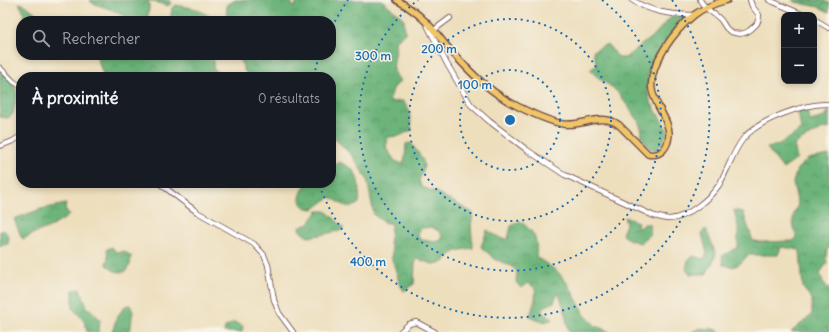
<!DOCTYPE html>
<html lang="fr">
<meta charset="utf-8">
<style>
:root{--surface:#171b24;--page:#20242c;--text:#f1f3f6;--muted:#9ea1a6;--line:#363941}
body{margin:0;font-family:Delius,sans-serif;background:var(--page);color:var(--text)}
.controls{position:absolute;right:12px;top:12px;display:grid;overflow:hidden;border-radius:8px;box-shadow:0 2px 6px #0003}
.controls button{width:36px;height:36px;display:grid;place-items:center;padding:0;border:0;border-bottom:1px solid var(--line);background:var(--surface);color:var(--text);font:20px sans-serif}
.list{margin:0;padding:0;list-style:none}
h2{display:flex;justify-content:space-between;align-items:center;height:52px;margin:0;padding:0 16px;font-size:17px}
h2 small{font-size:13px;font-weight:400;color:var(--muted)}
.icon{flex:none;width:22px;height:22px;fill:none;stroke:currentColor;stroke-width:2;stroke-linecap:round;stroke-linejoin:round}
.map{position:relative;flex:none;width:829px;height:332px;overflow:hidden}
.search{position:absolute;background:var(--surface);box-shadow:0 2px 6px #0003;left:16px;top:16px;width:320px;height:44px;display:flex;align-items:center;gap:10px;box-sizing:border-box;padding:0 14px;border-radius:16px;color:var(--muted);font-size:15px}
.panel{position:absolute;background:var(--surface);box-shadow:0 2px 6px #0003;left:16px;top:72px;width:320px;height:116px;border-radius:16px}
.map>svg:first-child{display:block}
.forest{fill:url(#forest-crowns);stroke:#5b6a52;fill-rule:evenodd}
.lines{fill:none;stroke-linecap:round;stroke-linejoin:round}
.minor-casing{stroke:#623c41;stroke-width:6}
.major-casing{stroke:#623c41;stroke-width:8}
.minor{stroke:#fff;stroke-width:4.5}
.major{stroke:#eec569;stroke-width:5.5}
.ring{fill:none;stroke:#1f6fb2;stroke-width:2;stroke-dasharray:2 4}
.centre{fill:#1f6fb2;stroke:#f7f3e8;stroke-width:2}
.ring-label{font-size:12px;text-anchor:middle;font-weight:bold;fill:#1f6fb2;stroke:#f7f3e8;stroke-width:3;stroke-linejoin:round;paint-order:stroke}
</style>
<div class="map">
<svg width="829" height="332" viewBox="0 0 829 332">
<defs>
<pattern id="forest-crowns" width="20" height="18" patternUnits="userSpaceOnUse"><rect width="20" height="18" fill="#6cb47a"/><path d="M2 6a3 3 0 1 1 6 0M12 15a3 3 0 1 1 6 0" fill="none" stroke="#5b9264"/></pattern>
</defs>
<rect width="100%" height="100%" fill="#f7f3e8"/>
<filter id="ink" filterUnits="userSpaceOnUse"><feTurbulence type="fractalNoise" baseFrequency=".025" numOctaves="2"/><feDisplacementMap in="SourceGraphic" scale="8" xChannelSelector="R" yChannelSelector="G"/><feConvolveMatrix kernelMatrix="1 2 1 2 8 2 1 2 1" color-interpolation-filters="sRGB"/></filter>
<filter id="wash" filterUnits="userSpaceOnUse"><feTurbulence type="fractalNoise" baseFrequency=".012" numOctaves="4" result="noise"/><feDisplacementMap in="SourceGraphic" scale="16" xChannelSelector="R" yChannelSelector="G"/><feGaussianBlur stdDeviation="0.9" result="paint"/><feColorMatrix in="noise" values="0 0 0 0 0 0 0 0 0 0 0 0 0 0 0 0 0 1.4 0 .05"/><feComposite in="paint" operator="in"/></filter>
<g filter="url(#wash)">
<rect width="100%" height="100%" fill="#eddebc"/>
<path class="forest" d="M89,0h80l2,4 -4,2 -18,-6v9l-2,12h-12l-23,-11 -20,-7z
M235,0h55l4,8 4,-8h84l22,19 1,14 -10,8c3,12 -3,20 -1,29 1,4 4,8 6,11l-7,8 -4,13 14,-1 6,9 3,20 -13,6 -11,1 -2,11 9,13 8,3 2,-6 1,-14 5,-1c11,16 18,18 8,37l2,7 15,5 37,21 -2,13 2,22c-13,2 -21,2 -29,14l-11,2 -16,-5 -2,5 -1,20 -10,7 -5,-8 -3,-15 -4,-8v-10l-2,-6 1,-21h-6l-11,-8 -7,-36 -14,-22 -22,-22v-58h-78l-8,-5 -3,-8 -6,-9h95v-34h-105l1,-16zM432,227l9,6 1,7 -8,2 -15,-3 -1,-6 3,-5z
M792,0h31l6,3v9l-10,-5 -24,-5z
M19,3c15,4 16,15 33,18h-27l-2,-10z
M176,5l21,4 19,11 -1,1h-45l2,-13z
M672,16l18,1 -16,14 -16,23 -9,17 -2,18 3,12 18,30 -6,13 -6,6 -7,-2 -8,-12 1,-5 -4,-11 -19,-26 -7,-7 -12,-8 -10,-9 7,-5 -4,-14 14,-7 12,14h6l29,-23z
M96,55h118l-1,13 10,9h-119z
M0,70l11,6 6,18 -4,20 -5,4 -8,-1z
M806,108l4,13 15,-4 4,-7v19l-4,-1 -24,12 -7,5 3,14 -14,10 -16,-21c12,-2 25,-11 34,-19l-3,-17z
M829,155v93l-2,1 -1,9 1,5 -7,10 3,9 6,7v17l-2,2 2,2v22h-38l21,-17v-16l-9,-11 -3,-37 -3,-2 -16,-2 -3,8h-30l-6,7 -8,5 -11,-2 -1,-9 16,-9v-21l-4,-16 9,2 10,29c13,2 26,0 40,0l4,-4c-5,-12 -6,-21 1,-32l-5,-22 4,-14 11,-10z
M340,162c3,2 8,4 11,6 9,8 9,25 8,35 -11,9 -18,-1 -29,-6l-16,12c-20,-1 -15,-14 -7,-26h24v-16z
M66,204l-1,4 4,7c-13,12 -31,15 -46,24l-2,-3 -7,-17 27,-10z
M318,211h8l18,17 -4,3 -31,6 -3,-1 -6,-5v-4l9,-4z
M624,217l14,5 -1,5 4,1 3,-4h6v11l-10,8 -12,-4 -6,-5 4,-10z
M520,221c15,12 18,17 16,36l21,14 11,13 17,31 11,11 14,6h-41l-5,-24 -6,-16 -4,10 -10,5 -3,4 12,8c-8,4 -16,3 -23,-3l5,-16 1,-11 -7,-6 -8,5 -5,-6 1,-11 -6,-5 -16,-7 -14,-12 6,-17 15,9h6l3,-13z
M706,229l10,25 -5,12 -5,8h-16l-4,-5 2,-8 4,-5 12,3 3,-6 -5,-19v-2z
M0,231h5l4,6 -1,7 -8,2z
M112,247l5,6 7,-2 7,5 -1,9 -5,7c-10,0 -14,-1 -19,-9l2,-4 -1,-10z
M80,289l7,17 13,13 -1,11 1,2h-13c-1,-11 -6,-15 -14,-23v-19z
M130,305l3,7c-2,7 -1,13 -3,20h-18l5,-15 8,-11z
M234,322l9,4 -1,6h-18l1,-5z
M699,328l15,1 6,3h-28z"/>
</g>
<g filter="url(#ink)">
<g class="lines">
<defs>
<path id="minor" d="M632,0c19,12 39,15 62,15
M700,0c7,12 11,10 20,19 3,3 4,7 7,10 6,6 17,6 23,1 6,-5 9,-7 9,-15l-7,-9 -2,-6
M769,0l35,15
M814,19l15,9
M427,25l20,39 24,41 18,16 38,29 38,25 89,41c5,1 11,3 15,3 17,0 41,-21 50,-34 9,-15 13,-32 24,-46 15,-19 62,-36 86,-35
M434,30l16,-12
M0,68l14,14 7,4
M0,146l13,-5 8,-5
M159,183l38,29 57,32 10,11 4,10 6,35 5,13 14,19
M400,332l9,-8 7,-2 19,10"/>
<path id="major" d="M397,0c10,6 19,12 27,20 8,7 14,15 20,23 22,25 43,48 73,63 14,7 31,15 46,18 19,3 38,-12 56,1l29,29c13,3 20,-7 21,-19 1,-14 -15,-31 -17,-45 -4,-25 23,-60 42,-75 9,-7 22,-12 33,-15"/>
</defs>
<use href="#minor" class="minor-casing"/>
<use href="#major" class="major-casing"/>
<use href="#minor" class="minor"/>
<use href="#major" class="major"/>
</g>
</g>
<g class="ring">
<circle cx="510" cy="120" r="50"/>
<circle cx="510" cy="120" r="101"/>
<path d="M602 0A151 151 0 1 1 418 0"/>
<path d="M314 76A201 201 0 0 1 319 56M332 27A201 201 0 0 1 348 0M672 0A201 201 0 1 1 319 184"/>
</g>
<circle cx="510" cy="120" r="6" class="centre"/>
<g class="ring-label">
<text x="439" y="53">200 m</text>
<text x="373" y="60">300 m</text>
<text x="475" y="89">100 m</text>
<text x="368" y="266">400 m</text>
</g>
</svg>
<div class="controls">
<button>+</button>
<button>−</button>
</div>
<div class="search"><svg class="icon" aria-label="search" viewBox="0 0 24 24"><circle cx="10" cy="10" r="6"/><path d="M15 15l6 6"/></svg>Rechercher</div>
<section class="panel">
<h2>À proximité<small>0 résultats</small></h2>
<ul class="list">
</ul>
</section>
</div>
